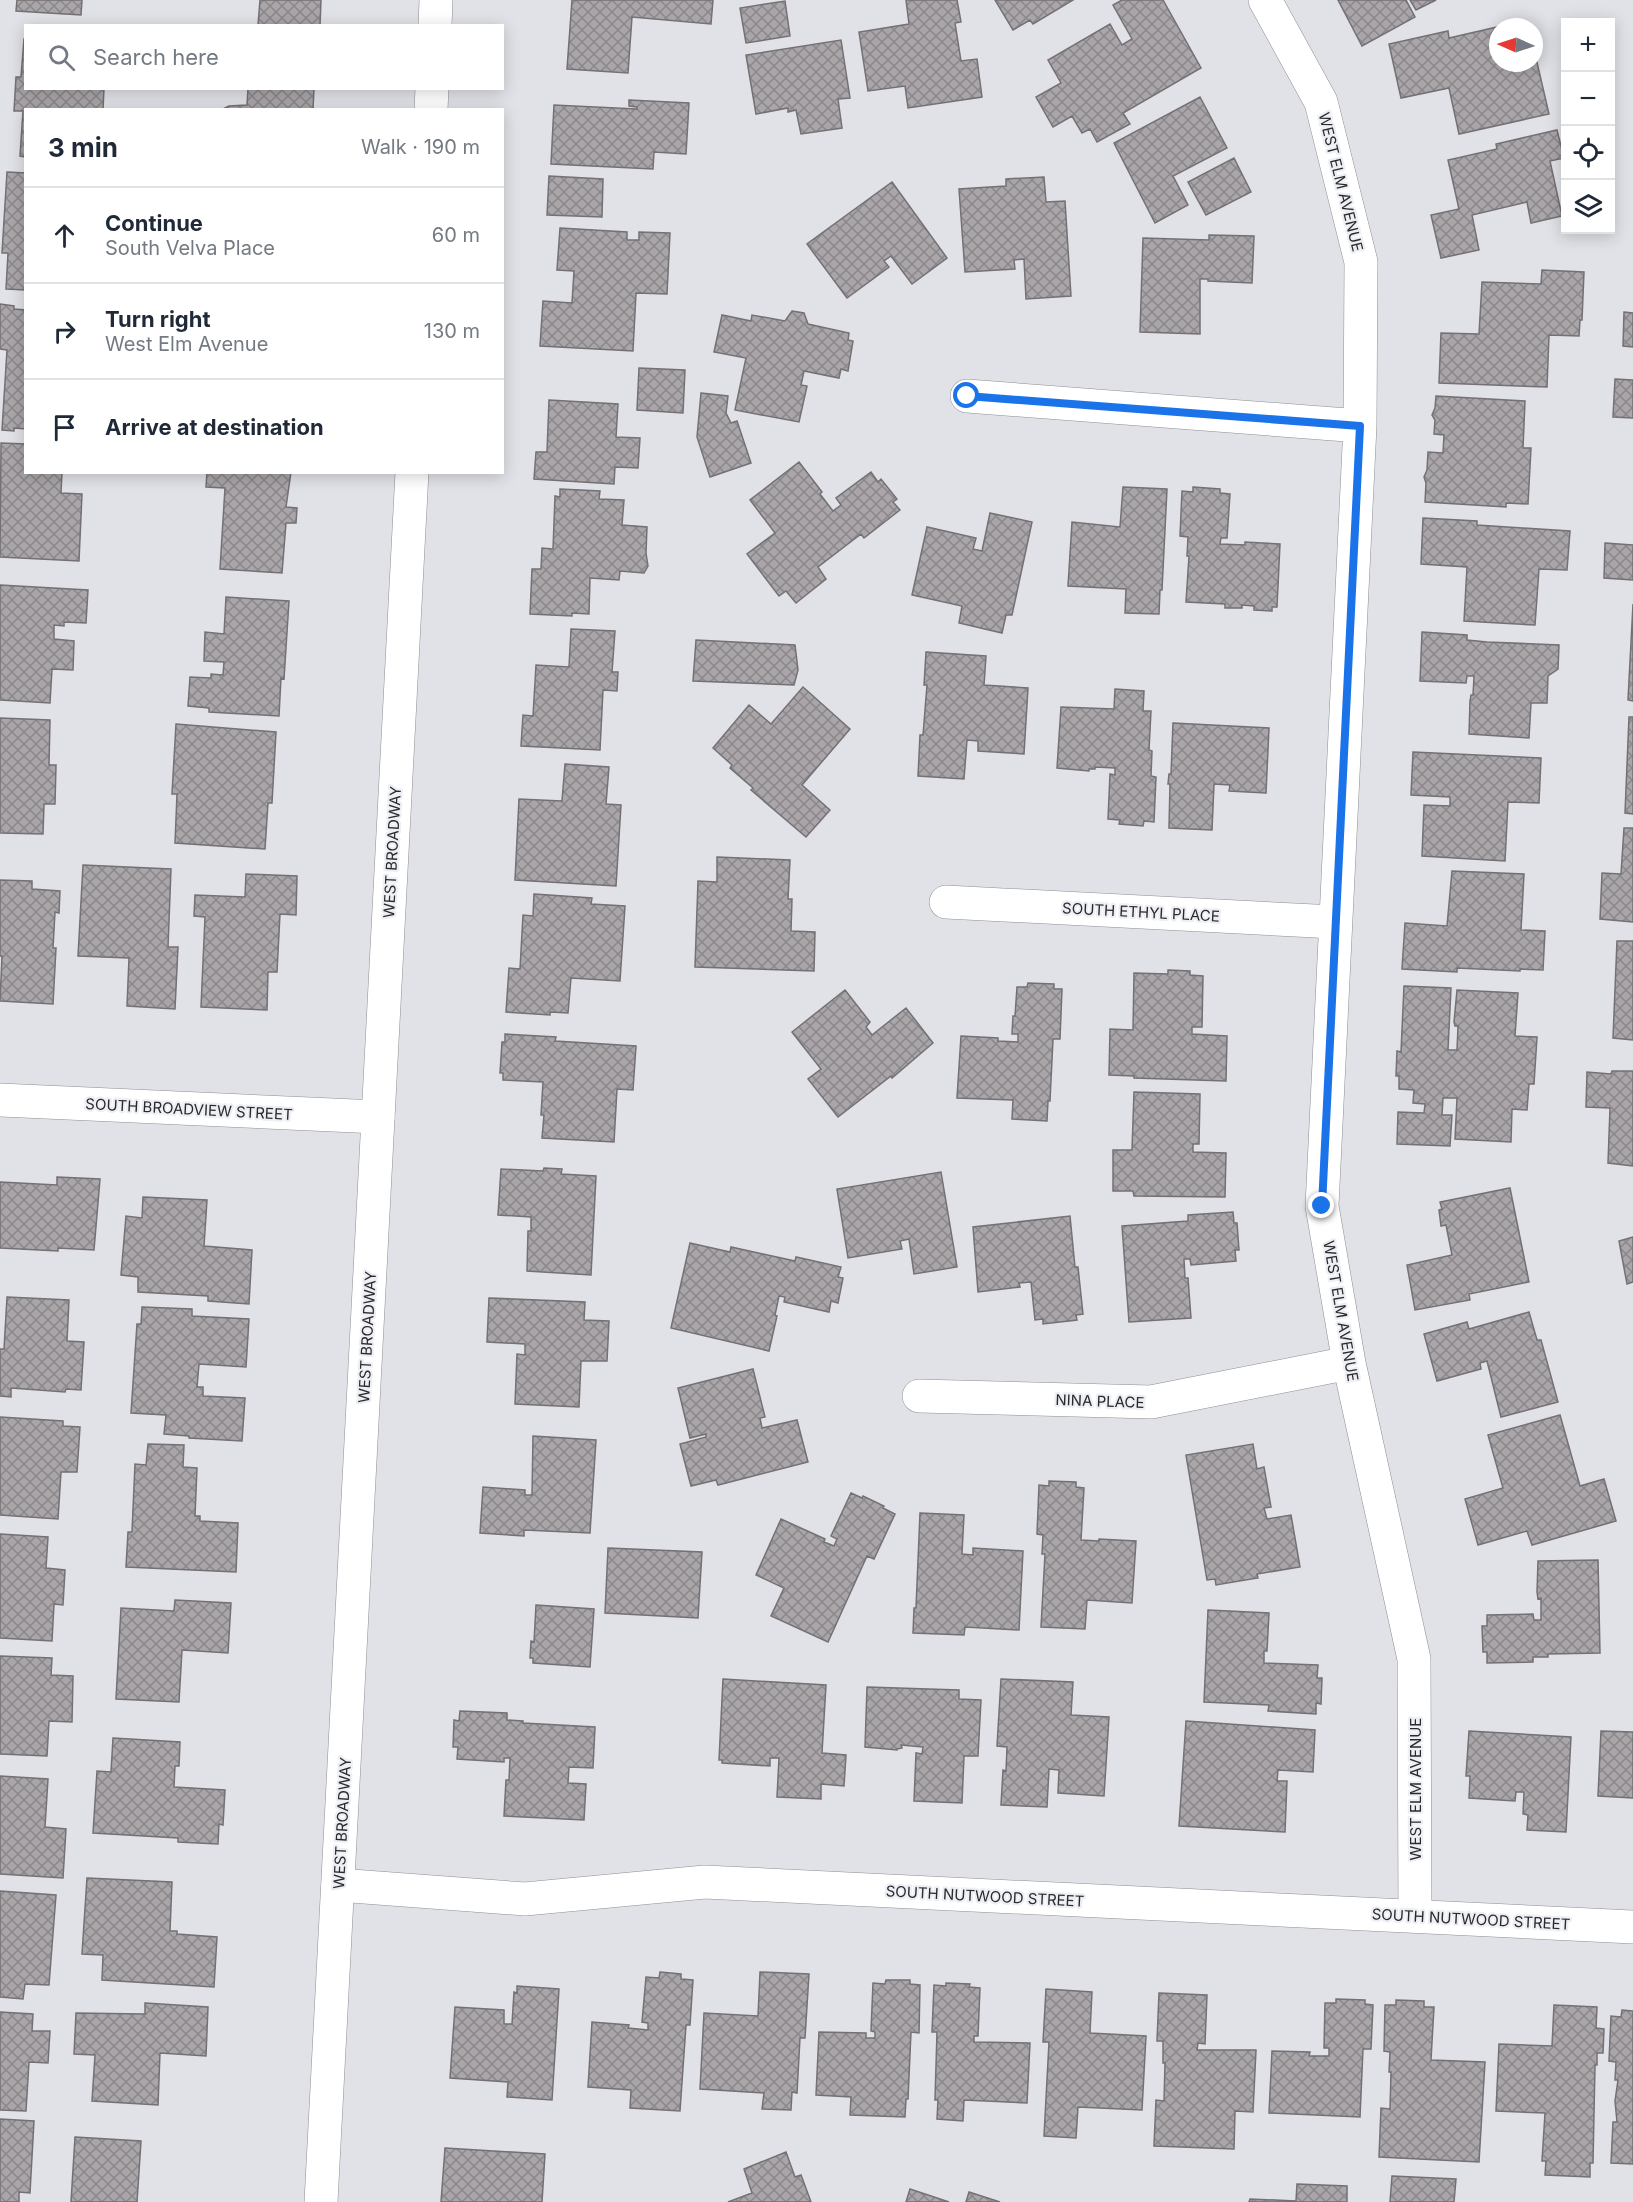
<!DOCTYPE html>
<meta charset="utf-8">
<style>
:root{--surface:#fff;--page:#f2f2f3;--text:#1f2937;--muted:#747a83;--line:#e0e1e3}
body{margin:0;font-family:Inter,sans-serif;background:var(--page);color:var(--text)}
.controls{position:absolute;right:18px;top:18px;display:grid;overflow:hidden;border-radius:0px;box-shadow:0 3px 15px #0003}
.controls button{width:54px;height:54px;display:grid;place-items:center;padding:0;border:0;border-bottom:2px solid var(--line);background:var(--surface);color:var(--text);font:30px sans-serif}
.compass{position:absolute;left:1489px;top:18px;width:54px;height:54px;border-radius:50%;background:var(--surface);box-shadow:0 3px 15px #0003;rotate:273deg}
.stop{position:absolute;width:18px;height:18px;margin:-14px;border:4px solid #1a73e8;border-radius:50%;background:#fff}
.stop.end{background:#1a73e8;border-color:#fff;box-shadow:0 2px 6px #0008}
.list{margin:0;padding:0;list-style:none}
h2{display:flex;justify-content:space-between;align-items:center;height:78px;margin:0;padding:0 24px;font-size:26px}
h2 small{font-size:20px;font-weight:400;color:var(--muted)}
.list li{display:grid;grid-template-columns:39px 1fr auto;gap:18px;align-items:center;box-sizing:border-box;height:96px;padding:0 24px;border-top:2px solid var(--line)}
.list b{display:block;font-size:22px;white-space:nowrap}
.list p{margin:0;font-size:20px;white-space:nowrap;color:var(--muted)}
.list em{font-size:20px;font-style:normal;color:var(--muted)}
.icon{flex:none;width:33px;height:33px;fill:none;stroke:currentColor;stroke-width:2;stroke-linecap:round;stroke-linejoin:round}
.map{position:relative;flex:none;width:1633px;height:2202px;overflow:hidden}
.search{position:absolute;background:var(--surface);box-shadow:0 3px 15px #0003;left:24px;top:24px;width:480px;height:66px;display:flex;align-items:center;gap:15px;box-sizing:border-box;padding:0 21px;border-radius:0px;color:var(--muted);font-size:22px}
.panel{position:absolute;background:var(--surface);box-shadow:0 3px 15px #0003;left:24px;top:108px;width:480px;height:366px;border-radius:0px}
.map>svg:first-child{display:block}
.building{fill:url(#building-cross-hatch);stroke:#747074;stroke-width:1.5}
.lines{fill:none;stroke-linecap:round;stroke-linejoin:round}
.street-casing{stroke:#8d8f93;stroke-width:34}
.secondary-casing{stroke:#8d8f93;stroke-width:34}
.street{stroke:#fff;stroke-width:33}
.secondary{stroke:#fff;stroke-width:33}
.route{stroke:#1a73e8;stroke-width:8}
.labels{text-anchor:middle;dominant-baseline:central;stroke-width:4.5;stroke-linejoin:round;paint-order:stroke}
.street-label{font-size:15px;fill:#292a2c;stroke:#edeff4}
</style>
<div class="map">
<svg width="1633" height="2202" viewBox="0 0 1633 2202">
<defs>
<pattern id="building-cross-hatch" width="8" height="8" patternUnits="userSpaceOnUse" patternTransform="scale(1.5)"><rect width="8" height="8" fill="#a9a5a9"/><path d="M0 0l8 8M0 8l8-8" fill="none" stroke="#8a878a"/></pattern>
</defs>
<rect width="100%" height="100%" fill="#e0e2e7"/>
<path class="building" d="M17,0h65l-1,15 -65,-4z
M260,0h61l-1,26 -62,-1z
M572,0h141l-2,24 -79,-7 -4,56 -61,-4z
M906,0h51l4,22 -6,1 6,38 16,-2 5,38 -74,11 -3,-22 -37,5 -9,-59 50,-8z
M995,0h78l-40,24 -3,-4 -17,10z
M1122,0h41l38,68 -78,45 7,11 -33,18 -7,-13 -8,4 -10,-17 -19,11 -17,-30 25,-14 -13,-23 62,-36 12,21 10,-6 -19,-34z
M1338,0h68l9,17 -53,29z
M1410,0h26l-20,10z
M785,1l5,35 -44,7 -6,-35z
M1497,27l1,36 5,2 31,-2 2,-5 13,56 -90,20 -10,-46 -48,10 -12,-54 59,-13 1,7z
M24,39h2v49h78l-1,22h-77v47l-6,-1 3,-45h-9l2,-34h5z
M841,40l9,58 -12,1 4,29 -41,6 -5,-24 -8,2v-4l-32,6 -10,-59z
M248,88h66l-1,22h-92l8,-4 18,-1z
M1200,97l27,51 -54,28 15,29 -33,18 -41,-80z
M629,100l60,3 -3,51 -32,-2 -1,17 -102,-5 3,-59 83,4v-2l-8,-1z
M1557,130l7,28 -14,3 12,55 -31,7 -4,-21 -55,13 7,35 -38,8 -10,-43 28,-6 -11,-49 49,-11 -1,-5z
M1234,158l17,34 -45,23 -18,-33z
M7,172l19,1v117l-20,-1 2,-36h-6z
M549,176l54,3 -1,38 -55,-2z
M1044,177l2,25 19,-1 6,95 -45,3 -2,-40 -10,1 1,9 -50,3 -6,-83 47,-3v-7z
M892,182l55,76 -35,26 -21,-28 -7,5 5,6 -42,31 -40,-54z
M560,228l67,4v8h12v-8l31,1 -3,61 -31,-1 -3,58 -93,-5 3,-45 29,2 2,-32 -17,-1z
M1209,235l45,1 -2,47 -44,-2v-2h-8v55l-60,-2 3,-94 66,2z
M1542,270l42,2 -2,48h-2l-1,16 -30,-1 -2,52 -108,-4 2,-50 38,1 3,-52 59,2z
M0,304l14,2v3l12,1v119l-12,-1v3l-12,-1 5,-80 -7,-1z
M792,311l12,2 4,11 41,9 -1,7 5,1 -5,30 -7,-2 -2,9 -35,-7 -3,14 6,1 -8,36 -64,-12 11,-52 -32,-6 8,-37 29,6 1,-6 33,6z
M1624,312l9,1v34l-10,-1z
M639,368l46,2 -2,43 -46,-3z
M1615,379l18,1v38l-20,-1z
M701,393l27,3 -2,17 5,10 6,-2 14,42 -41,14 -13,-40z
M1436,396l89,5 -2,47h8l-3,56 -22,-1v4l-81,-5 1,-19 -2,-6 3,-7 1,-18 15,1 1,-18 -10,-1 1,-14 -3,-5 3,-7z
M549,400l69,4 -2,33 24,1 -2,30 -23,-1 -1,17 -80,-5 2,-27h11z
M1,443l25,1v28h36l-1,21 21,1 -3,67 -79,-4z
M799,462l23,30 -2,2 13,17 8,-6 -5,-7 35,-26 7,10 3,-3 16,20 -4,3 7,8 -36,28 -3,-4 -43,33 8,12 -30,24 -10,-12 -7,5 -32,-42 28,-21 -25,-33z
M207,472h84l-5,35 11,1 -1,15h-10l-4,50 -62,-4 5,-81 -19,-1z
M1123,487l44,2 -5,101h-2l-1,24 -34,-1 1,-24 -58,-3 4,-64 48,5z
M1193,487l27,2v4l10,1 -3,44h-6l-1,6 25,1v-3l35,2 -3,63h-5v4l-18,-1v-4l-12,-1v3h-17v-4l-39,-2 3,-46h-2l1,-19 -8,-1 2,-45 11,1z
M560,489l40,2 -1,8 25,1 -2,25 25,2 -1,26 2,13 -4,7 -24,-2 -1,9 -29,-2 -1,36 -17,-1v3l-42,-2 2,-45h9l1,-21 11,1 2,-53 5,1z
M990,513l42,9 -20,93h-6l-4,18 -43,-10 3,-17 -50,-11 15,-68 49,11 -3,11 9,2z
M1423,518l54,3v4l93,6 -3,39 -28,-1 -4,56 -71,-4 3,-54 -46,-3z
M1605,543l28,2v35l-29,-2z
M0,585l88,5 -2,33 -22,-1v4l-10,-1v14l20,2 -1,29 -21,-1 -2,34 -50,-3z
M226,597l63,4 -5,78 -3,-1 -2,38 -70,-4v-4l-21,-2 2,-29 21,1v-4l12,1 1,-13 -20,-1 1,-29 19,2z
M1633,604v97l-5,-1z
M571,629l44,2 -3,41h6l-1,19 -14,-1 -3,60 -79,-4 2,-31 10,1 3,-51 33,2z
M1422,632l45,3v5l20,2 72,3 -1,24 -10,7 -1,27h-16l-2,35 -60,-4 1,-33 1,-6h2l1,-19h-7l-1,7 -46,-2z
M696,640l99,5 3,25 -4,15 -101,-4z
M926,652l60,4 -2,29 44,3 -4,66 -46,-3v-10l-11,-1 -3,39 -46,-3 2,-41h3l4,-50h-3z
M803,687l47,42 -48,56 28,25 -24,27 -55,-47 2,-2 -23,-20 2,-3 -19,-17 36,-43 22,19z
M1115,689l29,2 -1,20h8l-2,39 3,1 -1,25 5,1 -2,45 -10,-1 -1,5 -24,-2 1,-4 -12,-1 2,-45 5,1v-7l-20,-1v2h-6v2l-32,-3 4,-61 53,2z
M1629,717h4v97l-8,-1z
M0,718l50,2 -1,45h7l-1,39h-11l-1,30 -43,-1z
M1173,723l96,5 -3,65 -37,-2 1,-6 -16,-1 -2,46 -43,-2 1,-44h-2l1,-10h2z
M176,724l100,8 -4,71h-4l-3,46 -90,-6 2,-49h-5z
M1413,752l128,6 -2,45 -31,-1 -3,59 -83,-5 2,-51 26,1v-9l-39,-2z
M565,764l44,3 -3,37 15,1 -5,81 -101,-6 4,-81 43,2z
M1624,828h9v94l-33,-3 2,-46 19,1z
M717,857l73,3 -2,39h4l-1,32 24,1 -1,39 -119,-4 3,-86 19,1z
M83,865l88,4 -3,78h10l-3,62 -48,-3 2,-48 -51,-2z
M1452,871l72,3 -3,56 24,1 -2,39 -23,-1v2l-63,-3v4l-55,-3 3,-46 42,3z
M246,874l51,2 -1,39 -16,-1 -3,58h-9l-1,38 -66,-3 4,-90 -11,-1 1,-21 50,2z
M0,880l32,1v8l28,2 -1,22 -4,-1 -2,36h3l-3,56 -53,-3 2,-45h-2z
M534,894l58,4 -1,6 34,2 -5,75 -49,-3 -3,35 -18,-1v3l-44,-3 3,-44 11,1 3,-54 10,1z
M1617,941h16v99l-20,-2z
M1168,970l22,1v4l13,1 -1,51h-10v7l35,2 -1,45 -92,-3v-2l-25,-1 1,-46 23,1 1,-57 34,1z
M1028,983l26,1v5h8l-2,50h-7l-3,62h-2l-1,20 -35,-2 1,-19 -56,-2 4,-62 37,2v3l20,1v-8h-6l1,-18h2l2,-29h10z
M1404,986l47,2 -3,62h9l1,-24h-3l-1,-4 3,-32 61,3 -3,43 22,1 -3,47h-5l-2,26 -15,-1 -1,33 -56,-3 2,-41h-14l-1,17h10l-2,31 -53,-2 1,-32 26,1 1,-9 -12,-1 1,-13 -15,-1v-13h-3l1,-25 4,1z
M845,990l25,32 -4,5 6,8 34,-27 27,35 -41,35 -1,-2 -53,41 -30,-38 13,-10 -29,-37z
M505,1034l51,3 -1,4 81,5 -3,44 -16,-1 -3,53 -72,-4 2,-23h-3l2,-33 -40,-2v-7h-3l2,-31h3z
M1612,1071h21v95l-25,-3 2,-55 -24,-1 1,-35 24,2z
M1134,1092l66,2 -1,50h-6v8l33,1 -1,44 -91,-1 -1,-5h-20v-41h19z
M544,1168l18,1 -1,5 35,2 -5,99 -64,-4 1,-40h3v-14l-33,-2 3,-46 42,2z
M941,1172l16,95 -43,7 -5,-35 -9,2 2,8 -54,9 -11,-69z
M57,1177l43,2 -6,71 -36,-2v3l-58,-3v-66l57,3z
M1510,1188l19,94 -60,12 1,6 -55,10 -8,-45 45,-10 -6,-30 -5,1 -2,-16 3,-1 -2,-7z
M143,1197l64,3 -3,46 48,4 -3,54 -41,-3v-5l-70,-4v-15l-17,-2 5,-59 16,2z
M1233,1212l1,11h3l2,27h-4l1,11 -45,4 -1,-6h-6l1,19h3l3,40 -62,4 -7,-96 66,-5v-6z
M1070,1216l5,51h3l5,47 -7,1 1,5 -34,4v-5l-8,1 -4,-38 -12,1 1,4 -42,5 -5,-65z
M1633,1237v45l-6,2 -8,-43z
M690,1243l40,9 1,-5 64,14 1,-4 45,10 -3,10 5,1 -5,25 -7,-2 -2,11 -45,-10 1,-5 -6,-1 -4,19 2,1 -8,35 -98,-23z
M7,1297l62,3 -2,41 17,1 -3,48 -15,-1 -1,3 -54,-4v9l-11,-1v-47h4z
M489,1298l96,4 -1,18 25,1 -2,40h-26l-2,46 -64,-3 2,-50 8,1v-11l-38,-2z
M142,1307l50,2v7l57,3 -3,48 -47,-3 -2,23h6v9l42,2 -3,43 -53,-3v-2l-25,-2 2,-19 -35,-2 6,-89h4z
M1529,1312l8,28h4l17,62 -57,15 -14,-56 -7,2 1,6 -44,12 -13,-47 43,-12 2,7z
M753,1369l12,48 -5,1 2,10 35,-8 11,42 -90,23 -2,-5 -25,6 -11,-42 26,-7v-3l-16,4 -12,-50z
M1560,1415l20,71 24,-7 12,42 -84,24 -5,-14 -49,14 -13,-46 38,-11 -15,-53z
M0,1417l63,4v5l17,1 -3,45h-16l-3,47 -58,-4z
M533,1436l63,4 -6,93 -66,-3v6l-44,-3 3,-46 42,3v5h7z
M148,1444l36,1 -1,22 14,1 -2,48h5v5l38,2 -2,49 -110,-5 2,-35h4l3,-68 11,1z
M1253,1444l4,25 7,-2 7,40 -7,1 3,11 24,-4 9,52 -43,7 1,4 -42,7 -1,-6 -8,1 -21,-125z
M1049,1481l27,1v5l8,1 -3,52 18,1v-2l37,2 -4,62 -45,-3 -2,29 -44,-2 4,-73h-3l1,-19 -6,-1 2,-49 10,1z
M851,1493l11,5 1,-2 21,10 -1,2 12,6 -21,45 -7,-3 -39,86 -57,-26 13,-28 -28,-13 25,-56 44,20 -1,3 10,4 3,-7 -6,-3z
M920,1513l44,2 -2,39 11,1v-7l50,3 -4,79 -54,-3 -1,8 -51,-2 1,-25h2z
M0,1534l48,3 -2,31 19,2 -2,35 -9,-1 -2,37 -52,-3z
M608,1548l94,4 -4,66 -93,-5z
M1598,1560l2,93 -52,1v3h-15v5l-46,1v-11h-4l-1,-26h5v-11l46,-1 1,6h7v-22l-3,1 -1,-7 1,-31z
M175,1600l56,3 -3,50 -46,-3 -3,52 -63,-3 5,-91 53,3z
M536,1605l58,4 -4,58 -57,-4v-5h-3l1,-17 3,1z
M1208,1610l61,3 -2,38h-3v12l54,2 -1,13h5l-1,26 -5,-1v11l-48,-3 1,-6 -65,-3z
M0,1656l52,2 -1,17 22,1 -1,46 -23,-1 -2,35 -47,-2z
M723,1679l103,6 -4,68 24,2 -2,31 -23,-2v15l-44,-2 2,-39h-9v8l-48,-3v-3h-3z
M1001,1679l72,3 -2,33 38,2 -5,79 -46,-3 1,-23 -10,-1 -2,38 -46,-2 2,-35 3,1 1,-24 -10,-1z
M867,1687l92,3v9l22,1 -3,56h-14l-2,47 -48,-2 2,-48 6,1 1,-7 -22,-2 1,3 -5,1v1l-32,-3z
M460,1711l47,2v7l16,1v2l72,4 -2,41 -24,-1 -1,16 18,1 -2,36 -80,-4 2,-36h3l1,-22h-6v4l-47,-3 1,-12h-5l1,-27 5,1z
M1186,1721l129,9 -2,42 -35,-2 -1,11h10l-2,51 -106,-6z
M1469,1731l102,6 -5,95 -39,-2 1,-15 -5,-1 1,-22h-8l-1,9 -46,-3 1,-22h-4z
M1601,1731l32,1v66l-35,-2z
M113,1738l67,4 -1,24h-4l-1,21 51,3 -2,35 -4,-1 -1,20 -40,-2v-4l-85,-5 4,-62 14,1z
M0,1776l48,3 -3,48 21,2 -3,49 -63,-4z
M87,1878l85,4 -2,49h7v3l40,3 -3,50 -112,-7 1,-25 -21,-1z
M0,1891l56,4 -7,90 -24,-1 -2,15 -23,-2z
M660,1972l21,2v5l12,1 -3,45h-4l-6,86 -50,-3 1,-18 -43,-3 4,-65 37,3 -1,3 20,2v-7l-6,-1 4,-45 13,1z
M760,1972l49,2 -4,64h-5l-3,55 -5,-1 -1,18 -29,-1 2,-16 -64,-4 4,-76 54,3z
M886,1980h24v4l10,1 -1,48 -8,-1 -3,67h-2l-1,18 -55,-2 1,-18 -35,-2 3,-63 47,1v5h9v-6l-4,-1 2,-48 12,1z
M946,1983l24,1 -1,3 11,1 -2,48h-4v6l56,1 -3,60 -63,-3 -1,21 -26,-2 1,-19h-3l2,-68h-5l2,-47 12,1z
M517,1986l42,3 -7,111 -45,-3 1,-15 -58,-4 5,-71 49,3v14h8l2,-32 3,1z
M1046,1989l46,3 -2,41 56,3 -4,74 -64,-3 -2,31 -32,-2 5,-94h-6z
M1159,1993l48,2 -2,49 -7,-1 -1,7h59l-3,62 -18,-1 -1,38 -80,-3 2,-46 8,1 1,-38h-2v-22h-6z
M1336,1999l29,1v4l8,1 -2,44h-8l-3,68 -91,-4 3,-62 38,1 -1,4h20v-8h-5l1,-45h11z
M1396,2000l28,1v6h10l-3,53 54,2 -6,100 -100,-5 2,-49 9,1 1,-37h-2l1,-20 -6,-1 1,-46h11z
M145,2003l63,4 -2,49 -46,-3 -2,52 -66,-4 3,-46 -21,-1 2,-41 69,1z
M1554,2005l43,2 -1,21 8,1 -1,24h-6v12h-2l-2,98h-3v14l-45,-2 1,-14h-4l3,-48 -49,-2 3,-67 53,2z
M1622,2010l11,1v153l-22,-1 2,-41h4l-2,-21 3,-21h-3l1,-18 -7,-1 2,-45 10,1z
M0,2012l33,2 -1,17h18l-2,32 -19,-1 -3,49 -26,-1z
M0,2119l34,2 -4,72 -11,-1v10h-19z
M75,2137l66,4 -4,61h-66z
M445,2148l100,6 -3,48h-101z
M786,2152l9,25 6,-2 10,27h-83l24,-9 -8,-24z
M1392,2176l64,3 -2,23h-64z
M1297,2184l50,2v16h-98l1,-3 46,2z
M910,2189l39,13h-43z
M969,2192l31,10h-34z"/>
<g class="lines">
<defs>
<path id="street" d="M1265,0l56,102 40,160 -1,164 -38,780 27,157 65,296 1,257
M967,396l393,30
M946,902l389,20
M0,1100l378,17
M919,1396l232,6 198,-39
M338,1885l187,14 180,-17 928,45"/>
<path id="secondary" d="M435,26l1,-26
M431,110l1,-22
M321,2202l91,-1730"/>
</defs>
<use href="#street" class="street-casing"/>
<use href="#secondary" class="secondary-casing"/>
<use href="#street" class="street"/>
<use href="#secondary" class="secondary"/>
</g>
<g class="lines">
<path class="route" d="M967,396l393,30 -38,780"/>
</g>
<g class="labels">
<g class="street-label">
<text transform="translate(1341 182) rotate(76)">WEST ELM AVENUE</text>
<text transform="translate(392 852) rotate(-87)">WEST BROADWAY</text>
<text transform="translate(1141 912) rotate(3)">SOUTH ETHYL PLACE</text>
<text transform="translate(189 1109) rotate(3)">SOUTH BROADVIEW STREET</text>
<text transform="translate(1341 1311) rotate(80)">WEST ELM AVENUE</text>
<text transform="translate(367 1337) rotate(-87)">WEST BROADWAY</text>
<text transform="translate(1100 1401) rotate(2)">NINA PLACE</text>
<text transform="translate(1415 1789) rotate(-90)">WEST ELM AVENUE</text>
<text transform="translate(342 1823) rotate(-87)">WEST BROADWAY</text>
<text transform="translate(985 1896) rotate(3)">SOUTH NUTWOOD STREET</text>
<text transform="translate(1471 1919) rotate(3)">SOUTH NUTWOOD STREET</text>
</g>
</g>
</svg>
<div class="controls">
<button>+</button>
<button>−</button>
<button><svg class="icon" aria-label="locate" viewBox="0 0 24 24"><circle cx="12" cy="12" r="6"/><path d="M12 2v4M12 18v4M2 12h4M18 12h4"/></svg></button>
<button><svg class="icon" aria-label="layers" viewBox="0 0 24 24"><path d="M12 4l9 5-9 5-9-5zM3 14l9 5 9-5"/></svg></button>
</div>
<svg class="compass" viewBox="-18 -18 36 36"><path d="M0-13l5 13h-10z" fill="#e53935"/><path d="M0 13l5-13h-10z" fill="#747a83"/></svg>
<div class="stop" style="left:967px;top:396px"></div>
<div class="stop end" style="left:1322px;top:1206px"></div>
<div class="search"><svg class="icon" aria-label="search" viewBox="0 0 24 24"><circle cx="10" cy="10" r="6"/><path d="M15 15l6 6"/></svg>Search here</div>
<section class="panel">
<h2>3 min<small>Walk · 190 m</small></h2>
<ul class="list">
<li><svg class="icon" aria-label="ahead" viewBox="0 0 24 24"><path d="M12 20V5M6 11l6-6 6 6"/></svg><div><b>Continue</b><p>South Velva Place</p></div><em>60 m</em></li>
<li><svg class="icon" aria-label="right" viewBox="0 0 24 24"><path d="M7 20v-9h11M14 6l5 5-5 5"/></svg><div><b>Turn right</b><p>West Elm Avenue</p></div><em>130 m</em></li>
<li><svg class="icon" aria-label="arrive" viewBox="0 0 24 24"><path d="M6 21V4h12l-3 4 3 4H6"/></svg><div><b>Arrive at destination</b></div></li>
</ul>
</section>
</div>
